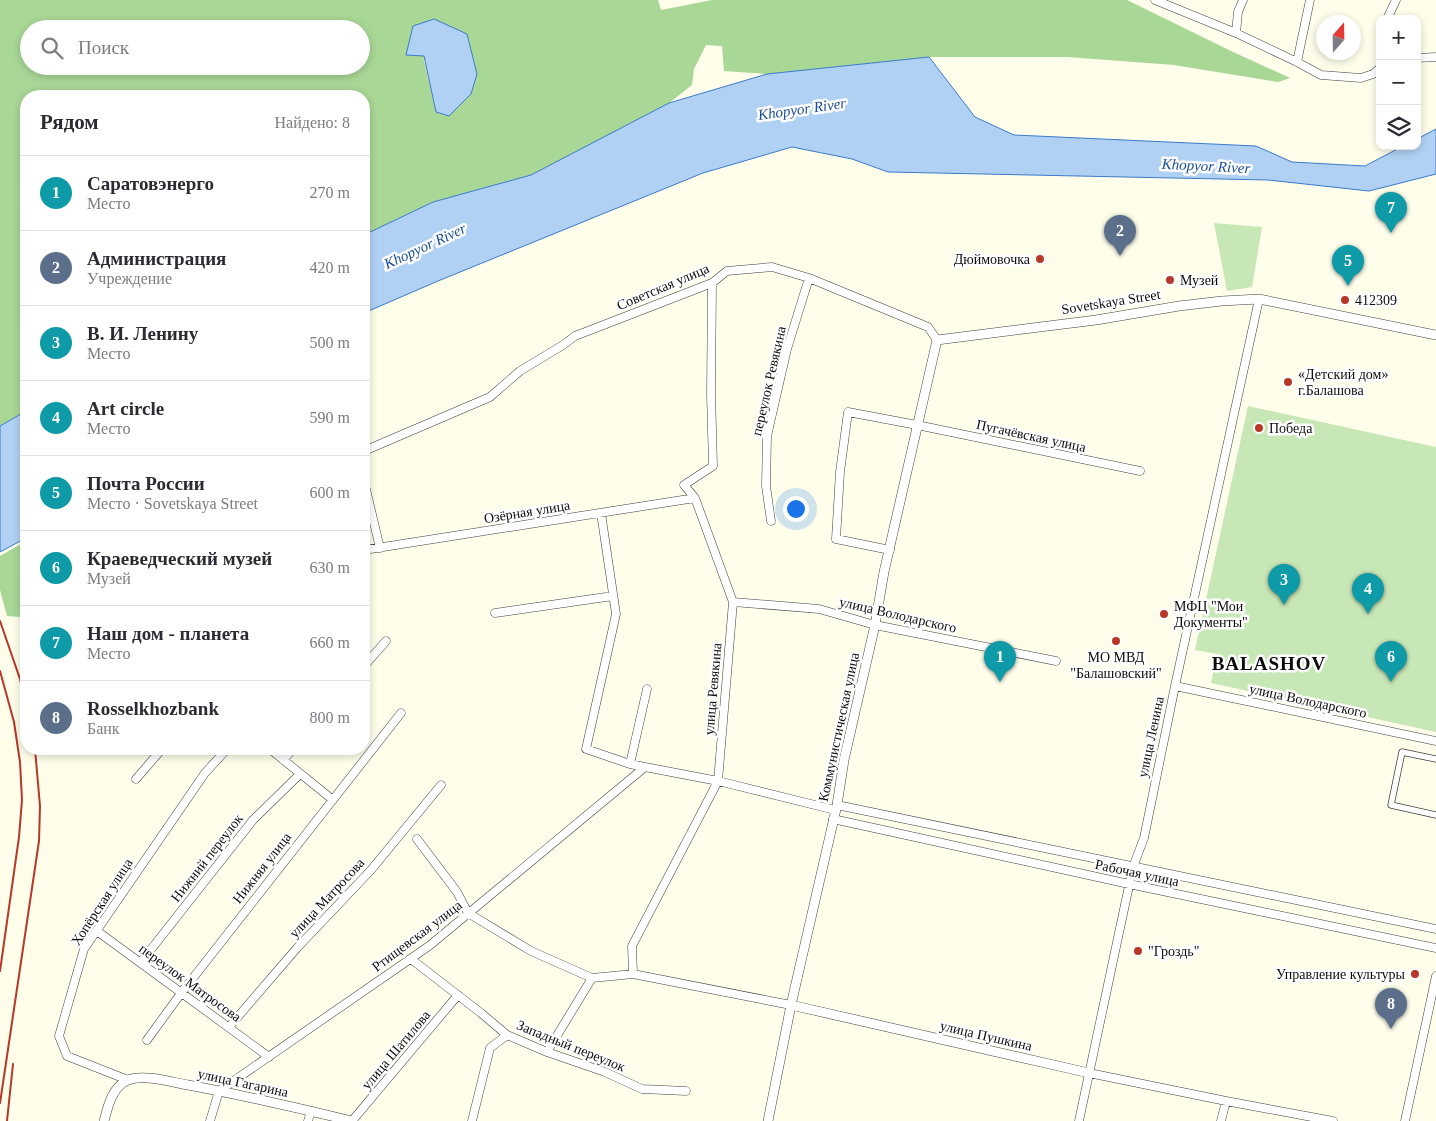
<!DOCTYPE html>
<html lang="ru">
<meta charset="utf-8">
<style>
:root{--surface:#fff;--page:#f7f7f7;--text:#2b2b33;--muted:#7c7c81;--line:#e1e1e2;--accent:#ea580c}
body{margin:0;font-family:"Times New Roman",serif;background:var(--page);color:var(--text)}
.controls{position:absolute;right:15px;top:15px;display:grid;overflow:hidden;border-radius:10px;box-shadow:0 2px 8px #0003}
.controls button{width:45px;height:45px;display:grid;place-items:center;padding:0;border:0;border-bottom:1px solid var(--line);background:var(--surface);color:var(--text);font:25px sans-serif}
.compass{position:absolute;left:1316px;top:15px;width:45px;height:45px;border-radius:50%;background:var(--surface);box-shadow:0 2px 8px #0003;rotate:20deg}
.you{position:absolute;left:795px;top:508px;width:18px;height:18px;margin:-12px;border:4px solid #fff;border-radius:50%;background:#1a73e8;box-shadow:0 0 0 8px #1a73e833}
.badge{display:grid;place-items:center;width:32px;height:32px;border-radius:50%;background:var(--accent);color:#fff;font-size:16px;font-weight:700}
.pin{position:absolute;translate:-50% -41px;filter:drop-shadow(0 1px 2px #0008)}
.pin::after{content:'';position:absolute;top:26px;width:18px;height:15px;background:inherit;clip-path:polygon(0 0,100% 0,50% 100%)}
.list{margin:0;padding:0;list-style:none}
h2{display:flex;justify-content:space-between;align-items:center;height:65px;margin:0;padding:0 20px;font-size:21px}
h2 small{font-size:16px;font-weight:400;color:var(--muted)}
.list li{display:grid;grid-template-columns:32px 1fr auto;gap:15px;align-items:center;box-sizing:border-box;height:75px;padding:0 20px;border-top:1px solid var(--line)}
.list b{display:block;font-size:19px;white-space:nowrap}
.list p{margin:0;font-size:16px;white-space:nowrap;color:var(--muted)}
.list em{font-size:16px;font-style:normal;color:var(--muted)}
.icon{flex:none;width:28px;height:28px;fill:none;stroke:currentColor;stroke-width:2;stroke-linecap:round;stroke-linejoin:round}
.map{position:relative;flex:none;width:1436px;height:1121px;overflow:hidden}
.search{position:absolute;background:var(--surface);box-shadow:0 2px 8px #0003;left:20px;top:20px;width:350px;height:55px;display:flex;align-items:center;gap:12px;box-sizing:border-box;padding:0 18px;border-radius:28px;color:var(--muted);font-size:19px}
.panel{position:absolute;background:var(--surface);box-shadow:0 2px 8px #0003;left:20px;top:90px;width:350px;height:665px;border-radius:20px}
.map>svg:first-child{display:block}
.green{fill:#c8e7b6}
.forest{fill:#a9d796;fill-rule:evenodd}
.water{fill:#b1d1f4;stroke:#3a7ac9}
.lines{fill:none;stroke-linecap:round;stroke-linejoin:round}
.pedestrian-casing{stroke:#3f3f3f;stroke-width:7}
.minor-casing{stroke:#3f3f3f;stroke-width:9}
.tertiary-casing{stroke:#3f3f3f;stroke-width:10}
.pedestrian{stroke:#fff;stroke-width:5.5}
.minor{stroke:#fff;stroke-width:8}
.tertiary{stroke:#fff;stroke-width:9}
.rail{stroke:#b73728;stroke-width:2}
.poi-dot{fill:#b73728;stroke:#fff;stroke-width:2}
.labels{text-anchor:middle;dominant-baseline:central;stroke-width:5;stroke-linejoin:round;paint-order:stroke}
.poi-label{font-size:14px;fill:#0c0c0c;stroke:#fff;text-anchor:start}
.street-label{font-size:14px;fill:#0c0c0c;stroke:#fff}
.water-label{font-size:15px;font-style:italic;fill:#194d99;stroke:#fff}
.district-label{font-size:19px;font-weight:bold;letter-spacing:1px;fill:#0c0c0c;stroke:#fff}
</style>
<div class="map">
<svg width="1436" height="1121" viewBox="0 0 1436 1121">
<rect width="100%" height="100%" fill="#fefeeb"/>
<path class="green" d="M1214,223l48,4 -10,60 -25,4z
M1248,406l188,41v285l-225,-49 6,-29 -22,-4z"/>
<path class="forest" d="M0,0h658l3,10 51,-10h415l104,51 59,27 -12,4 -104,-17 -107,-8h-138l-162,17 -43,-3 -2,-25 -16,-1 -12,24 -2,16 -23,18 -138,72 -98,27 -69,33v-139h-338v315l-26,15zM29,29h332v37h-332zM423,56l26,60 -13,-4z
M26,541v74l-6,2 -13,-1 -7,-26v-34z"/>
<path class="water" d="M434,19l33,15 10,40 -6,20 -22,22 -13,-4 -12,-56 -18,-1 7,-29z
M929,57l46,60 39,18 242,11 36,16 73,4 38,-20h14v-7l19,-10v45l-67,17 -101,-11 -380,-8 -36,-13 -60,-12 -89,26 -265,108 -74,32v-78l69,-33 98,-27 138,-72 98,-29z
M26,411v127l-26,14v-126z"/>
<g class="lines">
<defs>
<path id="pedestrian" d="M1436,759l-34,-7 -11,53 45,10"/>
<path id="minor" d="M1155,0l81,33 61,29 24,13 40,3 12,-4 7,-6
M1387,19l9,-19
M1236,33l2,-21 5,-12
M1417,58l19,-1
M1297,62l13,-62
M364,451l126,-54 30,-26 43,-26 12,-9 137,-53 15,-12 45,-4 37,11 119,49 9,13
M364,481l16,67
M601,513l15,101 -30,135 44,15 15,3
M771,521l-5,-35 1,-50 20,-87 22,-71
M364,550l331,-52
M890,550l-54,-11 4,-67 8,-60 69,13 223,46
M733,602l86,7 56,16 181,36
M495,613l118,-17
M364,666l22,-25
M1175,686l261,55
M270,749l63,51
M283,760l10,-11
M630,764l17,-75
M136,779l26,-30
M837,805l599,124
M833,819l296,65 307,64
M417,839l40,53 11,21 63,38 61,27
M97,931l172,126
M411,959l70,54 26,22 40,17 58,20 37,17 44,2
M141,962l112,-142 47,-46
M633,974l158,31
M229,1027l68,-79 74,-78 70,-85
M147,1040l35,-48 219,-279
M547,1052l45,-74 41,-4 -1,-28 86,-165 15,-179 -38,-104 -11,-13 29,-19 -2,-72 1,-111
M1089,1073l137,28 107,20
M128,1080l-61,-24 -8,-20 25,-87 121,-176 22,-24
M210,1121l9,-30 210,-145 216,-179 73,14 117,29
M308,1121l3,-10
M352,1121l106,-126
M472,1121l18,-73 17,-13
M1079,1121l54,-254 11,-29 31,-152 84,-387
M1221,1121l5,-20
M1405,1121l31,-145"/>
<path id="tertiary" d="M791,1005l298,68
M104,1121c4,-15 8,-34 24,-41 16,-6 43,2 60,5 55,10 110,23 164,36
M768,1121l23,-116 46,-200 7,-45 31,-135 9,-53 53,-232 159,-20 83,-14 43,-5 37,-2 177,36"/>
</defs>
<use href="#pedestrian" class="pedestrian-casing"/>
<use href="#minor" class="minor-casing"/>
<use href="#tertiary" class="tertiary-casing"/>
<use href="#pedestrian" class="pedestrian"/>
<use href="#minor" class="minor"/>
<use href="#tertiary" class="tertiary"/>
<path class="rail" d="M0,621l20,58 6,24
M0,671l14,51 6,40 2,38 -3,37 -19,134
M0,1103l39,-262 1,-35 -5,-57
M7,1121l6,-57"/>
</g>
<g class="poi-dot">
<circle cx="1040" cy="259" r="5"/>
<circle cx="1170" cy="280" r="5"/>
<circle cx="1345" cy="300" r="5"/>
<circle cx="1288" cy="382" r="5"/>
<circle cx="1259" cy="428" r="5"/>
<circle cx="1164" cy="614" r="5"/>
<circle cx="1116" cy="641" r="5"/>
<circle cx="1138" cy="951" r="5"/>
<circle cx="1415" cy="974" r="5"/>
</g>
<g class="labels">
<g class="poi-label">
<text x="1030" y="259" text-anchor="end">Дюймовочка</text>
<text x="1180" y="280">Музей</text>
<text x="1355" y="300">412309</text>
<text x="1298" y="374">«Детский дом»<tspan x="1298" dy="16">г.Балашова</tspan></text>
<text x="1269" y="428">Победа</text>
<text x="1174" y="606">МФЦ "Мои<tspan x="1174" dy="16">Документы"</tspan></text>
<text x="1116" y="657" text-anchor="middle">МО МВД<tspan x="1116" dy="16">"Балашовский"</tspan></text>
<text x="1148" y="951">"Гроздь"</text>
<text x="1405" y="974" text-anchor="end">Управление культуры</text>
</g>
<g class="street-label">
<text transform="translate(663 287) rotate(-23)">Советская улица</text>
<text transform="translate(1111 302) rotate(-9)">Sovetskaya Street</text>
<text transform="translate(769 381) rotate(-77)">переулок Ревякина</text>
<text transform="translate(1031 436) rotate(12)">Пугачёвская улица</text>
<text transform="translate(527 512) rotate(-9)">Озёрная улица</text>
<text transform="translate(898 615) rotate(13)">улица Володарского</text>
<text transform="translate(713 689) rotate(-85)">улица Ревякина</text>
<text transform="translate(1308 701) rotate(12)">улица Володарского</text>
<text transform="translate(839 727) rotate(-78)">Коммунистическая улица</text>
<text transform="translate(1151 737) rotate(-78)">улица Ленина</text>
<text transform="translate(207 858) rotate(-52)">Нижний переулок</text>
<text transform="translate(262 868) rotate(-52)">Нижняя улица</text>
<text transform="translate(1137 873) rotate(12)">Рабочая улица</text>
<text transform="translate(327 898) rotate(-47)">улица Матросова</text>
<text transform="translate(102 902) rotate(-57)">Хопёрская улица</text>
<text transform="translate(417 936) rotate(-37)">Ртищевская улица</text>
<text transform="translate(190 983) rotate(36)">переулок Матросова</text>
<text transform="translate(986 1036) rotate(13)">улица Пушкина</text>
<text transform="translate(571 1046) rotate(22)">Западный переулок</text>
<text transform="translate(396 1050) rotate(-50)">улица Шатилова</text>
<text transform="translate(243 1083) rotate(12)">улица Гагарина</text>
</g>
<g class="water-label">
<text transform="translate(802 109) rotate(-8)">Khopyor River</text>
<text transform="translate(1206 166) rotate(3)">Khopyor River</text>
<text transform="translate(425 246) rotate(-25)">Khopyor River</text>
</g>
<g class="district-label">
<text x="1269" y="663">BALASHOV</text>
</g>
</g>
</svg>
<div class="controls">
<button>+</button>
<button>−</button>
<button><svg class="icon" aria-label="layers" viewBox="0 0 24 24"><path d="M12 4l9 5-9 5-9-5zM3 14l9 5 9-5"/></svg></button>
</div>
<svg class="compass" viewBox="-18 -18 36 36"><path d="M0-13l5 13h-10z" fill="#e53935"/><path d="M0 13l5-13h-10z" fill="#7c7c81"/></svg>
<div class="you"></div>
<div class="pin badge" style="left:1000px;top:682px;background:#0f9aa8">1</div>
<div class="pin badge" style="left:1120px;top:256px;background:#5c6f8a">2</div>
<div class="pin badge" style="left:1284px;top:605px;background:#0f9aa8">3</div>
<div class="pin badge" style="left:1368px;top:614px;background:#0f9aa8">4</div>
<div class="pin badge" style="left:1348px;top:286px;background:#0f9aa8">5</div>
<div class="pin badge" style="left:1391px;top:682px;background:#0f9aa8">6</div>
<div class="pin badge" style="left:1391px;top:233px;background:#0f9aa8">7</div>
<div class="pin badge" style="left:1391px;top:1029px;background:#5c6f8a">8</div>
<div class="search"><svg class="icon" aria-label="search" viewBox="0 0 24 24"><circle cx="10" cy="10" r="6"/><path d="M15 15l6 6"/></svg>Поиск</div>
<section class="panel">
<h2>Рядом<small>Найдено: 8</small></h2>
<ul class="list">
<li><span class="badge" style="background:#0f9aa8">1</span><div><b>Саратовэнерго</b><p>Место</p></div><em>270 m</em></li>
<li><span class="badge" style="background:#5c6f8a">2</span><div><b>Администрация</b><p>Учреждение</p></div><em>420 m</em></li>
<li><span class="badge" style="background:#0f9aa8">3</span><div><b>В. И. Ленину</b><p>Место</p></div><em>500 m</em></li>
<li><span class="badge" style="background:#0f9aa8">4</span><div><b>Art circle</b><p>Место</p></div><em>590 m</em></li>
<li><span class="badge" style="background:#0f9aa8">5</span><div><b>Почта России</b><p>Место · Sovetskaya Street</p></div><em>600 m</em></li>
<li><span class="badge" style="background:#0f9aa8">6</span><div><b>Краеведческий музей</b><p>Музей</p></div><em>630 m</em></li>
<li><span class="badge" style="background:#0f9aa8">7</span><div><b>Наш дом - планета</b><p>Место</p></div><em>660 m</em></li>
<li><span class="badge" style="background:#5c6f8a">8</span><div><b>Rosselkhozbank</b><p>Банк</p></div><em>800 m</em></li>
</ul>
</section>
</div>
